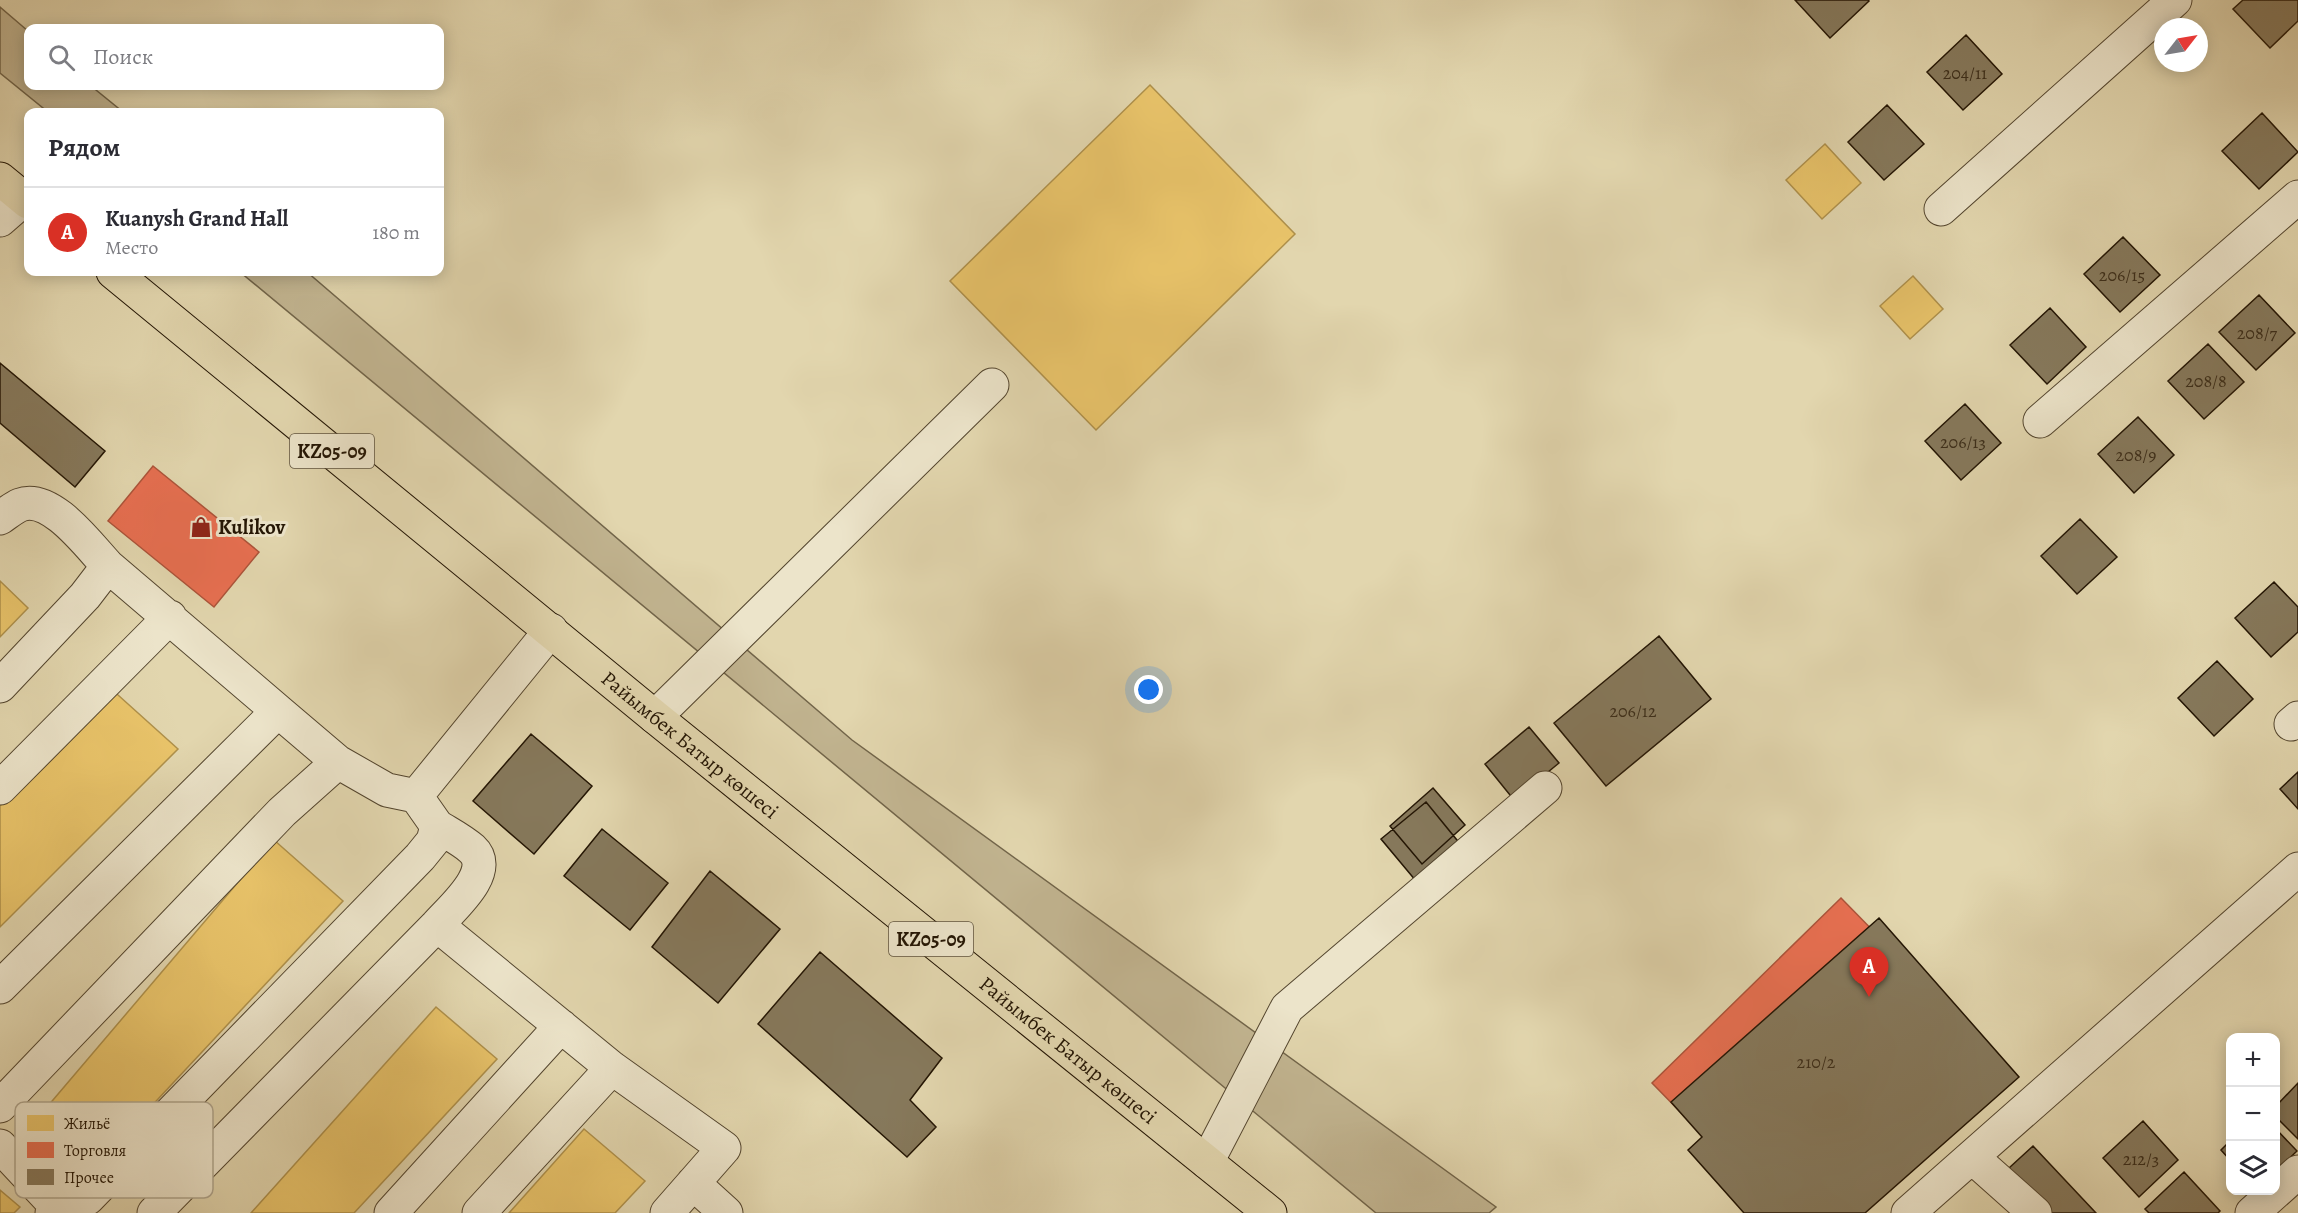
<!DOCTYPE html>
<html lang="ru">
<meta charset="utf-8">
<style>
:root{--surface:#fff;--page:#f7f7f7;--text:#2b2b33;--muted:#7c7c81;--line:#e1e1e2;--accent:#d93025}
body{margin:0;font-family:Alegreya,serif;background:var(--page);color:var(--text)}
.controls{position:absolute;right:18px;bottom:18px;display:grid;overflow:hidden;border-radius:12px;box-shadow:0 3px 15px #0003}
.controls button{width:54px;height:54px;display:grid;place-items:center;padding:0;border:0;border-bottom:2px solid var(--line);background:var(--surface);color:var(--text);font:30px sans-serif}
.compass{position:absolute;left:2154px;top:18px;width:54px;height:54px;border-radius:50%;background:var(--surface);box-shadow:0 3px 15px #0003;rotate:59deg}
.you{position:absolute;left:1149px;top:690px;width:21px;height:21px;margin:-15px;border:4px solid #fff;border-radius:50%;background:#1a73e8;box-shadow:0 0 0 9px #1a73e833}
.badge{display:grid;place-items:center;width:39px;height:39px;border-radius:50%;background:var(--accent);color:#fff;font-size:20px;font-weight:700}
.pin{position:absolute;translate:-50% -50px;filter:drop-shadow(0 2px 3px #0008)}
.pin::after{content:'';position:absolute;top:32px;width:21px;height:18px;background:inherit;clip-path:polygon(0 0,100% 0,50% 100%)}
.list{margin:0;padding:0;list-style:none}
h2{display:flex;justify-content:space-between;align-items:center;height:78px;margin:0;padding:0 24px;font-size:26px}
h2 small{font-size:20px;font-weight:400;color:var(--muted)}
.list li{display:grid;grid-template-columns:39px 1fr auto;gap:18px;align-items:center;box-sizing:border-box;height:90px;padding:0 24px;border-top:2px solid var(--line)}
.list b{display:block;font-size:22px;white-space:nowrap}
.list p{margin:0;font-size:20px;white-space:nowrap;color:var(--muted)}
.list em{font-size:20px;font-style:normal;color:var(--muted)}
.icon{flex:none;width:33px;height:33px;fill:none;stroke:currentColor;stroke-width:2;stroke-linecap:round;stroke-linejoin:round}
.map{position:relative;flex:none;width:2298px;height:1213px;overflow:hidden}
.search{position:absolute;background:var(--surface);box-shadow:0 3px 15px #0003;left:24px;top:24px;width:420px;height:66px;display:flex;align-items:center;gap:15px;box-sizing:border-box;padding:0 21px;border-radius:12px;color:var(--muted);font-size:22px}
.panel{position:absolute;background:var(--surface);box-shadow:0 3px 15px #0003;left:24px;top:108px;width:420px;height:168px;border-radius:12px}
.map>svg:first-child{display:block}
.green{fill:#c2b591;stroke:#72654a;stroke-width:1.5}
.homes{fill:#e9c46a;stroke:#ae904b;stroke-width:1.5}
.shops{fill:#e76f51;stroke:#ac543a;stroke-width:1.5}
.building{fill:#86795c;stroke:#231504;stroke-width:1.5}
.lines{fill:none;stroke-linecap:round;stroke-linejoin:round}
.minor-casing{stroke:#53452e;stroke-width:35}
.major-casing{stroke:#231504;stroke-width:35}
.minor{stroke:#ece4ca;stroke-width:33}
.major{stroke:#e2d6ae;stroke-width:33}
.labels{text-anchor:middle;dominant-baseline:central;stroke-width:6;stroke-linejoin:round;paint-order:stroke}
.number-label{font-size:18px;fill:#3c2e1a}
.shield{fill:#ece4ca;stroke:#5f533f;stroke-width:1.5}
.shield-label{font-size:20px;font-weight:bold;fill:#231504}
.poi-label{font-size:21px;font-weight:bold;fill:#231504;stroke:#ece4ca;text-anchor:start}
.street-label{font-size:21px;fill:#231504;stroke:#ece4ca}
.key{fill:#ece4ca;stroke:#b0a68f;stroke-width:1.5}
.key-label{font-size:16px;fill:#231504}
</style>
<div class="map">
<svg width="2298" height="1213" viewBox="0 0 2298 1213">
<rect width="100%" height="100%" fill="#e2d6ae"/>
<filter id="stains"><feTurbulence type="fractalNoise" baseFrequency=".00333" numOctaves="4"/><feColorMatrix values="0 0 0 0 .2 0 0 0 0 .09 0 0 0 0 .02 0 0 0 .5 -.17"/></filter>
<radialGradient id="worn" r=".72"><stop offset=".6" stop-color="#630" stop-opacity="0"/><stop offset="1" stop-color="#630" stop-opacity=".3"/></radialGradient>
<path class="green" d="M0,7l28,24v55h63l32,26h-75l-48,-39z
M240,272h67l545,468 644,467 -7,6h-113z"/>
<path class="homes" d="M1150,85l145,149 -199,196 -146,-149z
M1825,144l36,39 -39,36 -36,-39z
M1913,276l30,33 -33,30 -30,-33z
M0,581l28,27 -28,29z
M108,686l70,63 -178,178v-121z
M274,840l69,61 -269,288 -55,-49z
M436,1007l61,52 -143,154h-103z
M584,1129l61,52 -30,32h-106z
M0,1190l20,17 -6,6h-14z"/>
<path class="shops" d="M153,466l106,86 -45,55 -106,-86z
M1841,898l139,142 -177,173h-24l-127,-130z"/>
<path class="building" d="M1795,0h73l1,1 -39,37z
M2243,0h55v21l-28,27 -37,-39z
M1966,35l36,39 -39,36 -36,-38z
M1887,105l37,39 -40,36 -36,-38z
M2262,113l36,39 -39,37 -37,-38z
M2123,237l37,38 -40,37 -36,-38z
M2259,295l36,38 -39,37 -37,-38z
M2050,308l36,39 -39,37 -37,-39z
M2208,344l36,38 -40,37 -36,-38z
M0,363l105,88 -30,36 -75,-64z
M1965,404l36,39 -40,37 -36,-39z
M2138,417l36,38 -40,38 -36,-39z
M2080,519l37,38 -40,37 -36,-38z
M2274,582l24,25v25l-27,25 -36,-39z
M1659,636l52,63 -105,87 -52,-63z
M2217,661l36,38 -39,37 -36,-38z
M1529,727l30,36 -45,37 -29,-36z
M531,734l61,52 -58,68 -61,-53z
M2298,772v37l-18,-20z
M1433,788l32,37 -43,39 -32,-38z
M1426,802l35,43 -45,36 -35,-42z
M602,829l66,54 -38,47 -66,-54z
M710,871l70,58 -62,74 -66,-56z
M1879,918l140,159 -154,136h-121l-56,-63 14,-13 -31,-35z
M820,952l122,106 -32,42 26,27 -29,30 -149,-133z
M2298,1083v56l-22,-22v-11z
M2143,1121l35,39 -39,37 -36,-39z
M2276,1129l21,22 -21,20z
M2230,1141v19l-9,-10z
M2033,1146l63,67h-44l-43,-45z
M2184,1172l36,39 -2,2h-69l-4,-4z"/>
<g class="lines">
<defs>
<path id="minor" d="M1941,209l234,-209
M0,220l24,-21
M2040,421l258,-224
M0,518c6,-4 13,-10 20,-13 31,-12 69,41 88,61
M0,686l85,-90 23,-30 170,145
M655,717l337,-332
M2291,724l7,-6
M0,788l170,-171
M437,925l175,143 112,80 -57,65
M0,987l278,-276 60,51
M0,1106l282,-294 56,-50 49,28 29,6
M0,1146l57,61
M1972,1157l63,56
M1207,1162l80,-154 258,-220
M693,1183l33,30
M52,1213l5,-6 20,-2 11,-7 332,-341 13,-16 4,-15 -21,-30 135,-166
M154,1213l283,-288c15,-17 59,-54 35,-76 -10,-9 -24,-16 -35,-23
M391,1213l170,-187
M479,1213l133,-145
M1908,1213l390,-344
M2252,1213l46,-41"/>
<g id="major">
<path d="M0,179l28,23"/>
<path id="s1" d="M113,272l542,445 615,496"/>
</g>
</defs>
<use href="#minor" class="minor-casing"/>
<use href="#major" class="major-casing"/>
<use href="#minor" class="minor"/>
<use href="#major" class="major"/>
</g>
<defs>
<symbol id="shop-bare" viewBox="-9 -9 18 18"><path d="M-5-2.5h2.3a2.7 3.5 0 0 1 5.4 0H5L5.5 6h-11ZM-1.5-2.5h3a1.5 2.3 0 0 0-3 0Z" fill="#8f2418" stroke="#ece4ca" stroke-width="2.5" paint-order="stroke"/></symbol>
</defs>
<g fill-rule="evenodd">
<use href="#shop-bare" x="186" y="512" width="30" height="30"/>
</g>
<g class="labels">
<g class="number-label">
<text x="1965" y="73">204/11</text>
<text x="2122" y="275">206/15</text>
<text x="2257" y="333">208/7</text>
<text x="2206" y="381">208/8</text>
<text x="1963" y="442">206/13</text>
<text x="2136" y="455">208/9</text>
<text x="1633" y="711">206/12</text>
<text x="1816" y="1062">210/2</text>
<text x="2141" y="1159">212/3</text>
</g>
<g class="shield">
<rect x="290" y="434" width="84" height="34" rx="4.5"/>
<rect x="889" y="922" width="84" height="34" rx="4.5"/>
</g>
<g class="shield-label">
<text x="332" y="451">KZ05-09</text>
<text x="931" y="939">KZ05-09</text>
</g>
<g class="poi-label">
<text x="218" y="527">Kulikov</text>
</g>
<g class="street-label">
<text stroke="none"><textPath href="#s1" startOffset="746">Райымбек Батыр көшесі</textPath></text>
<text stroke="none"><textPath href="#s1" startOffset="1232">Райымбек Батыр көшесі</textPath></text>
</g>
</g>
<rect x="15" y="1102" width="198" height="96" rx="9" class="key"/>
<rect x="27" y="1115" width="27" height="16" fill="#e9c46a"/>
<rect x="27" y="1142" width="27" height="16" fill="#e76f51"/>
<rect x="27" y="1169" width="27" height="16" fill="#86795c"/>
<g class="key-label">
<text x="64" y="1129">Жильё</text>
<text x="64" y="1156">Торговля</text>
<text x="64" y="1183">Прочее</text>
</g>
<rect width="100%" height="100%" filter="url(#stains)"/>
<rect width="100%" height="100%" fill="url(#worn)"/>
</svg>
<div class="controls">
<button>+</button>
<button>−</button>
<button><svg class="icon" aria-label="layers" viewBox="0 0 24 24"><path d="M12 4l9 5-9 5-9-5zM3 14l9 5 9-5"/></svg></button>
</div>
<svg class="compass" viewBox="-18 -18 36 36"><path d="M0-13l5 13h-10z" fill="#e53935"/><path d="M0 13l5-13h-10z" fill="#7c7c81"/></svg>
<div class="you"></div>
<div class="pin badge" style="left:1869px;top:997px">A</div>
<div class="search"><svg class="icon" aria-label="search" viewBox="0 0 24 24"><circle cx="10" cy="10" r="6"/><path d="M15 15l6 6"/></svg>Поиск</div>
<section class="panel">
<h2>Рядом<small></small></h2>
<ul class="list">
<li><span class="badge">A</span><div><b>Kuanysh Grand Hall</b><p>Место</p></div><em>180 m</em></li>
</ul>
</section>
</div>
